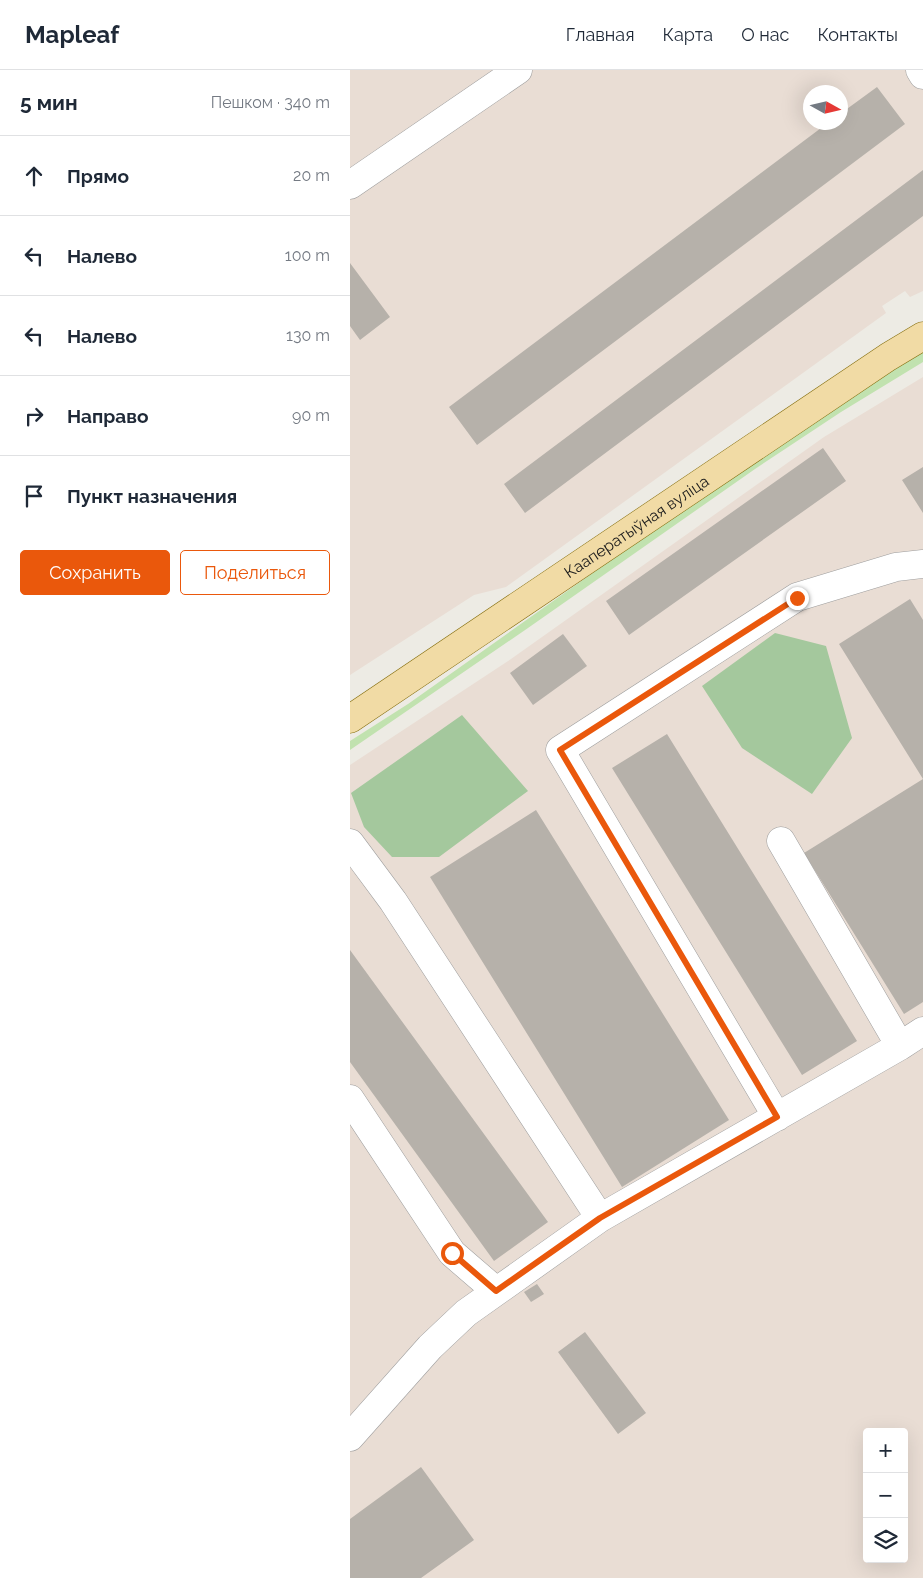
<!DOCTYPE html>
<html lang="ru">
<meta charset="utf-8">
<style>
:root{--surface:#fff;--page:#f2f2f3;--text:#1f2937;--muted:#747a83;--line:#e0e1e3;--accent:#ea580c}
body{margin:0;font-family:Raleway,sans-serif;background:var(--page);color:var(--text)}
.controls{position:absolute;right:15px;bottom:15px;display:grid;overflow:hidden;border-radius:5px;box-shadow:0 5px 20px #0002}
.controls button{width:45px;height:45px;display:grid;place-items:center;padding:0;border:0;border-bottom:1px solid var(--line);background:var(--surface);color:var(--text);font:25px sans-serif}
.compass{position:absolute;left:453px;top:15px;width:45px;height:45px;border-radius:50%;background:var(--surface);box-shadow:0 5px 20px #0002;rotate:98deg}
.stop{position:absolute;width:15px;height:15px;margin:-11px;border:4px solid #ea580c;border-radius:50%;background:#fff}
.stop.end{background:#ea580c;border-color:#fff;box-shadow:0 1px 5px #0008}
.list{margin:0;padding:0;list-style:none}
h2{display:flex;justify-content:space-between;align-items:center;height:65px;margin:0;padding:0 20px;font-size:21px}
h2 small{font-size:16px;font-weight:400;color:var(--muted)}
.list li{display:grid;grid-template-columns:32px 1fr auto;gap:15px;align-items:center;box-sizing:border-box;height:80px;padding:0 20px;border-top:1px solid var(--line)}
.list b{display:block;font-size:19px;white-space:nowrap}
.list em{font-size:16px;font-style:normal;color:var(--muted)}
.actions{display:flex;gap:10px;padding:15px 20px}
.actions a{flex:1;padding:11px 0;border:1px solid var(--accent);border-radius:5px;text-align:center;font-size:18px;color:var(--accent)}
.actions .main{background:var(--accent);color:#fff}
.icon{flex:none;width:28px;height:28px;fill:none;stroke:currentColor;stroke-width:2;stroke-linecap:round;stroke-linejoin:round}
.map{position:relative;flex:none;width:573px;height:1508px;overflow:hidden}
header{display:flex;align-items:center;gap:30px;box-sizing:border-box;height:70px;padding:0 25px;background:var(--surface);border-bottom:1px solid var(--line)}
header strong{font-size:24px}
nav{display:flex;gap:28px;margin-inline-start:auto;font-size:18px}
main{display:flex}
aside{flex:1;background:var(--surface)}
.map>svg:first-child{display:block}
.military{fill:#e9ddd4;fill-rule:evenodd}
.grass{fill:#c1e2af}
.forest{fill:#a4c89d}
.building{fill:#b6b1aa}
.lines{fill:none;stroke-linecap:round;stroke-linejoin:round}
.minor-casing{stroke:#9e9e9e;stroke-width:29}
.major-casing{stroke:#866f10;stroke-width:29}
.minor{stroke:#fff;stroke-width:28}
.major{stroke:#f1dba5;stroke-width:28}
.route{stroke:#ea580c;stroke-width:6}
.labels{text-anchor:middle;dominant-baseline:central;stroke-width:4;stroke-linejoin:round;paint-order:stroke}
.street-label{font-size:16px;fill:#1d1d1d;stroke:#fff}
</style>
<header>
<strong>Mapleaf</strong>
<nav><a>Главная</a><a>Карта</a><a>О нас</a><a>Контакты</a></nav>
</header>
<main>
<aside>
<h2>5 мин<small>Пешком · 340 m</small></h2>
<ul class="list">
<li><svg class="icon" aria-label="ahead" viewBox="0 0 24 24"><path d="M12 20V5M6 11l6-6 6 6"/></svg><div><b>Прямо</b></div><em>20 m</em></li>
<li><svg class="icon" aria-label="left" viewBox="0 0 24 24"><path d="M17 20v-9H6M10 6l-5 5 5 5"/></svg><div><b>Налево</b></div><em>100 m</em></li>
<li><svg class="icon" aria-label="left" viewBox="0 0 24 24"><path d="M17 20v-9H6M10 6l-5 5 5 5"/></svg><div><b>Налево</b></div><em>130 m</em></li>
<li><svg class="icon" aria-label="right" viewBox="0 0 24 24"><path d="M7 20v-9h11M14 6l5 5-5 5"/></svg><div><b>Направо</b></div><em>90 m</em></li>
<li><svg class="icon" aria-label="arrive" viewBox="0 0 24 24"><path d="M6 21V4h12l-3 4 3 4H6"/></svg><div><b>Пункт назначения</b></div></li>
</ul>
<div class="actions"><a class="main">Сохранить</a><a>Поделиться</a></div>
</aside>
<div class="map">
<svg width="573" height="1508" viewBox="0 0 573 1508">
<rect width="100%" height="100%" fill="#edebe4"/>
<path class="military" d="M0,0h573v221l-13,6 -5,-6 -23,15 4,7 -380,274 -32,8 -124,80zM460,22h30v30h-30z
M573,307v1201h-573v-813l161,-106 313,-222zM517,1362h37v127h-37z"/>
<path class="grass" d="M573,281v11l-82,50 -86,57 -227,159 -178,122v-9l58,-37 251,-178 225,-151z"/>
<path class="forest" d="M425,563l51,13 26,92 -40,56 -70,-46 -40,-62z
M112,645l66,76 -89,66h-47l-28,-30 -13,-34z"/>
<path class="building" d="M527,17l28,37 -428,321 -28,-38 380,-285h11v-8z
M573,100v46l-398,297 -21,-29z
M0,193l40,54 -30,23 -10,-14z
M473,378l23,33 -217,154 -23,-34z
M573,397v46l-21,-33z
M560,529l13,21v382l-19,12 -100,-161 119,-74 -84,-135z
M213,564l24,32 -54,39 -23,-32z
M317,664l190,307 -55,34 -190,-307z
M186,740l193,310 -107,67 -192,-310z
M0,880l198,272 -54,39 -144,-199z
M187,1214l7,10 -13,8 -7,-10z
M235,1262l61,81 -28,21 -60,-82z
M71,1397l53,73 -53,38h-71v-59z"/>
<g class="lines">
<defs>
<path id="minor" d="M570,0l3,5
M0,115l168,-115
M431,771l119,205
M0,773l43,58 207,317
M0,1029l102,154 44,38
M427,1047l-217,-367 237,-153 99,-30 27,-3
M0,1367l80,-90 36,-34 134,-95 300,-172 23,-15"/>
<g id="major">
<path id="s1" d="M0,649l538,-362 35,-21"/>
</g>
</defs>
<use href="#minor" class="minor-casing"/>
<use href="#major" class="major-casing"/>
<use href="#minor" class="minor"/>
<use href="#major" class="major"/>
</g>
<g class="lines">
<path class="route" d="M102,1183l44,38 104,-73 177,-101 -217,-367 237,-152"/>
</g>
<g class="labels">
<g class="street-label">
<text stroke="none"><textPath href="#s1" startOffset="345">Кааператыўная вуліца</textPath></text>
</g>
</g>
</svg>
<div class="controls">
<button>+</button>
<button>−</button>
<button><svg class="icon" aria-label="layers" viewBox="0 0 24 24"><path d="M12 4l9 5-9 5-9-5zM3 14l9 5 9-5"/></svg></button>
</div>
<svg class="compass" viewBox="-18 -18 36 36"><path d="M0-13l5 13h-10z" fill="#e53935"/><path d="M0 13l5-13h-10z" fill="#747a83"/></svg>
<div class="stop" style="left:102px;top:1183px"></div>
<div class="stop end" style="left:447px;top:528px"></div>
</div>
</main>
